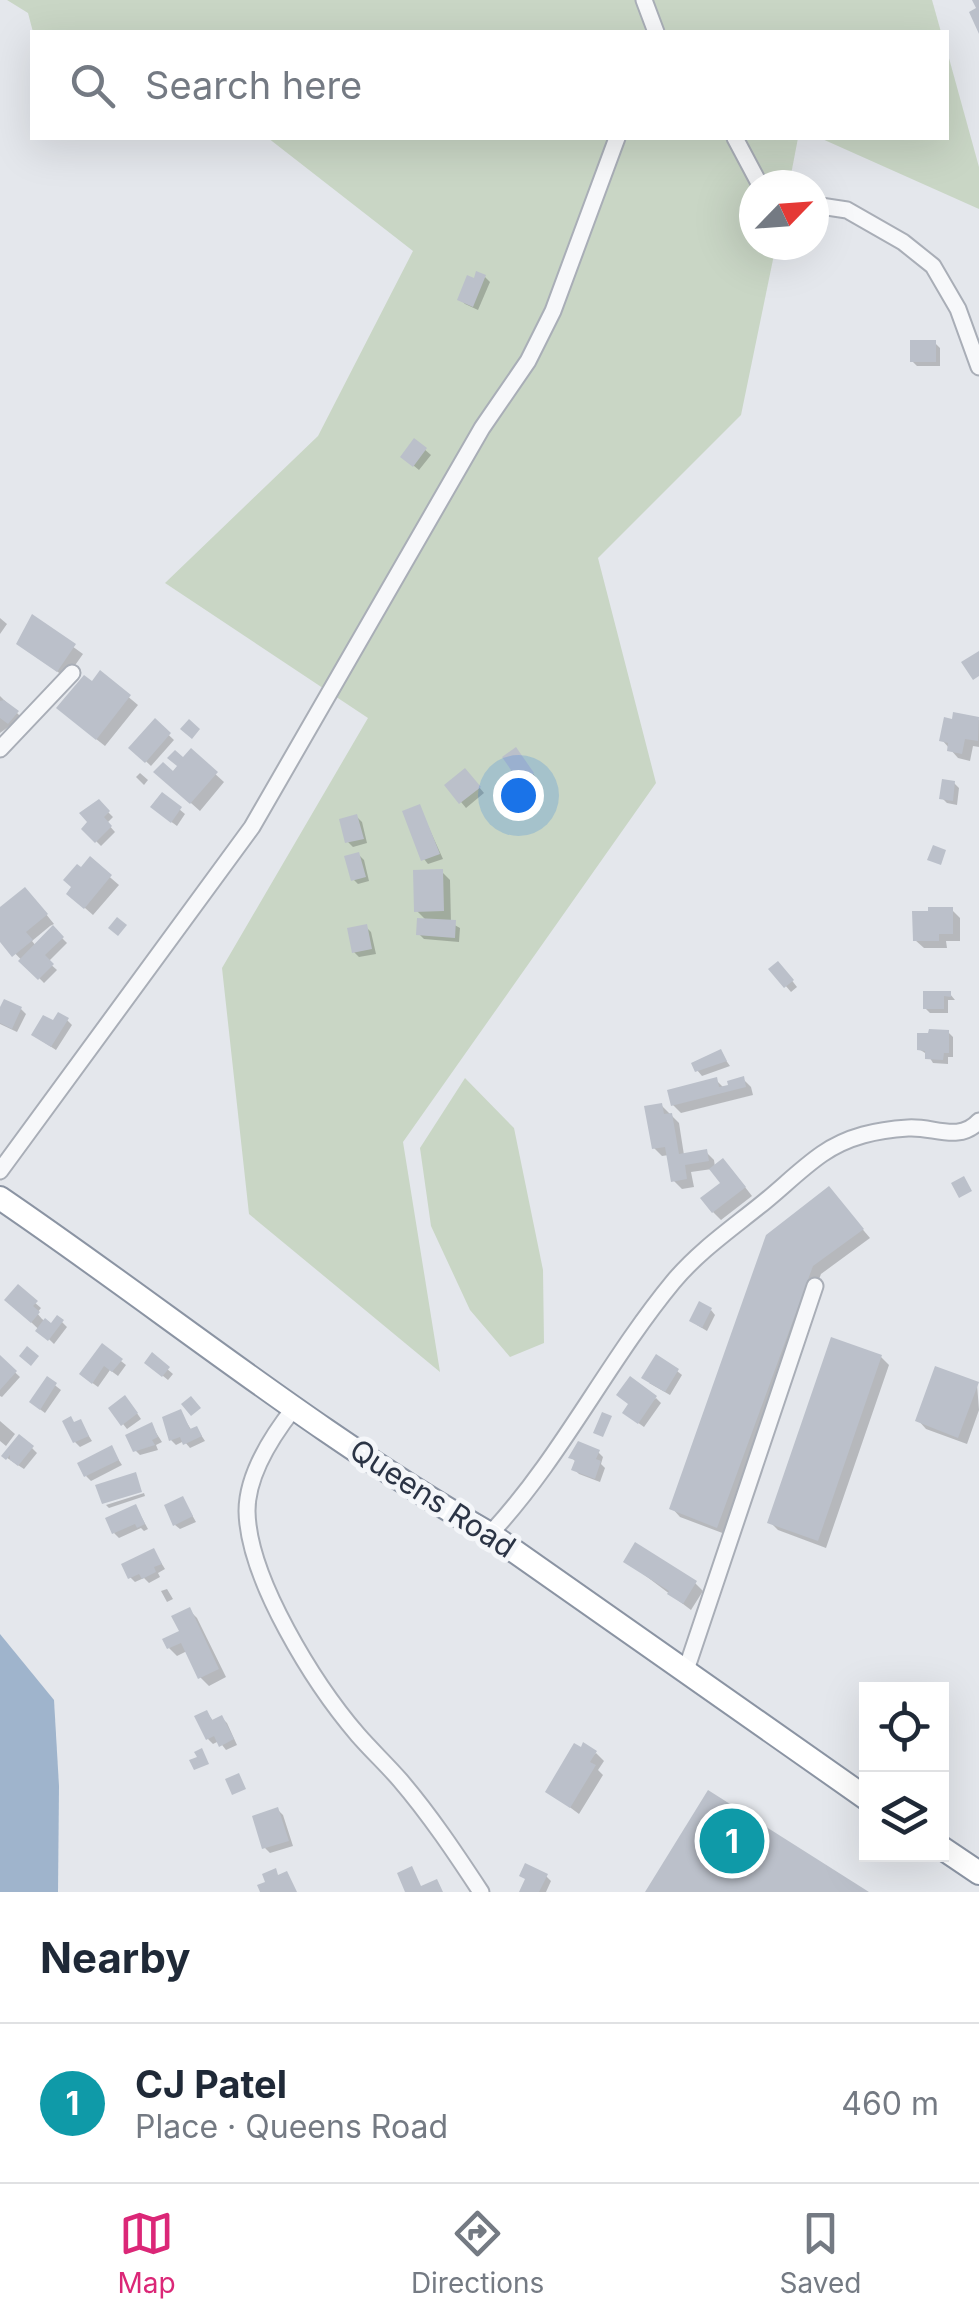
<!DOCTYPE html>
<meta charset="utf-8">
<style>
:root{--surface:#fff;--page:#f2f2f3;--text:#1f2937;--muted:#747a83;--line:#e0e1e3;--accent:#db2777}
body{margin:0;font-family:Inter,sans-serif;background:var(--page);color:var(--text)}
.controls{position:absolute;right:30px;bottom:30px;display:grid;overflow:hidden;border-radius:0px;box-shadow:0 10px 40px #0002}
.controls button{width:90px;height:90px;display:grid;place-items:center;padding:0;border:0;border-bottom:2px solid var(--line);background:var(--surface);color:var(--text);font:50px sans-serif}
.compass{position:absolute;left:739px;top:170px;width:90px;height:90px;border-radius:50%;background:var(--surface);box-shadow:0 10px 40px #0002;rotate:65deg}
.you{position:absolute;left:518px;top:795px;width:35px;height:35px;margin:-25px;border:8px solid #fff;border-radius:50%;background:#1a73e8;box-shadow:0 0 0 15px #1a73e833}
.badge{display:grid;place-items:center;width:65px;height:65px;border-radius:50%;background:var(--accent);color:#fff;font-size:32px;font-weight:700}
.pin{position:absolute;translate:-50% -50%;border:5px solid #fff;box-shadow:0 2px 10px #0006}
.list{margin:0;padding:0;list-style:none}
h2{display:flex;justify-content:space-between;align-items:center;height:130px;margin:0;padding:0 40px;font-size:42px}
h2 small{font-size:32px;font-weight:400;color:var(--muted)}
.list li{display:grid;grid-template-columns:65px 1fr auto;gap:30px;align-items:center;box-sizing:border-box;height:160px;padding:0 40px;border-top:2px solid var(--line)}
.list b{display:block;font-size:38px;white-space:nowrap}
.list p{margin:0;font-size:32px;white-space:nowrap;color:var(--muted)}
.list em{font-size:32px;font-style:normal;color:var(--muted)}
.icon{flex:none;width:55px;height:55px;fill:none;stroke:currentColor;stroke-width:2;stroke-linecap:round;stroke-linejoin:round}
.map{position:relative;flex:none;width:979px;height:1892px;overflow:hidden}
.search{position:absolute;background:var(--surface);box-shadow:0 10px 40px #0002;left:30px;right:30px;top:30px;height:110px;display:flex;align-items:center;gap:25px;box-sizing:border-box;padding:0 35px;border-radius:0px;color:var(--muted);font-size:38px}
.sheet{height:290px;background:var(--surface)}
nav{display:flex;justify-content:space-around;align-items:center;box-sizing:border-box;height:140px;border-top:2px solid var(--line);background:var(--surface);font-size:28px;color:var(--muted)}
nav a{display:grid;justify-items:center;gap:5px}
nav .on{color:var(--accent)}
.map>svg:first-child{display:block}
.green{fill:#c9d6c5}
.water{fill:#9fb4cc}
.shadow{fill:#0003;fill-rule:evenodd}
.building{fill:#bbc0ca}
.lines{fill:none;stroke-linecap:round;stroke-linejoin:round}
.minor-casing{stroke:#a9aeb7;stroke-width:19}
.highway-casing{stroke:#8b94a3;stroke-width:26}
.minor{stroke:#f7f8fa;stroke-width:15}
.highway{stroke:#fff;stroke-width:22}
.labels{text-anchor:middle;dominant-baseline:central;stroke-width:10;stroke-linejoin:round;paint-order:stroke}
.street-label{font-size:30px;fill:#2b3445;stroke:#f4f6f9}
</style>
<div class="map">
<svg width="979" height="1892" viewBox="0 0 979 1892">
<rect width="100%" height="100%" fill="#e4e7ec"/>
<path class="green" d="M7,0h925l9,32h-908l-5,-19z
M947,51l32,116v42l-159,-71h126z
M268,138h530l-9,47h-35v60h22l-35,170 -143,143 58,225 -253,359 37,230 -191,-158 -27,-246 146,-250 -203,-135 153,-147 95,-185z
M465,1078l49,50 29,142 1,73 -34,14 -40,-47 -39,-84 -11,-78z"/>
<path class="water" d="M0,1634l54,66 5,86 -1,106h-58z"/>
<path class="shadow" d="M485,277l5,5 -12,28 -13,-6 -5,-5z
M935,343l5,5v18h-23l-5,-5z
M415,441l16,14 -12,15 -11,-9z
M0,618l7,6 -7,10z
M33,618l50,36 -17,24 -47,-35z
M101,674l37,31 -33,41 -38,-30z
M0,696l25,25 -8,9 -6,-5 -11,8z
M955,715l24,5v27l-6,-1 -3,15 -12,-3 -16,-18z
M155,722l19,18 -23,26 -19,-18z
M191,752l33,30 -24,29 -35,-31z
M520,755l17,24 -11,7 -4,-5z
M140,773l8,7 -4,5 -8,-8z
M470,776l14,17 -18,15 -19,-23z
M954,783l5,5 -2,17 -10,-2 -5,-5z
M162,795l23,19 -8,12 -19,-14z
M98,802l15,15 -6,6 8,9 -14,14 -17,-17z
M419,806l24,53 -15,5 -4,-5z
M357,817l5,5 5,21 -14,4 -5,-5z
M359,855l5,5 5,21 -11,3 -5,-5z
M90,860l29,25 -26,30 -16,-14 4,-31z
M442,872l8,8 1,43 9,5 -1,14 -35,-3 -5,-5 8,-13 -10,-10z
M33,898l21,26 -4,2 17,17 -19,19 9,8 -13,13 -44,-45v-27zM50,926l3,3 -17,17 -4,-5z
M952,910l8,8v23h-14l1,7h-23l-9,-8z
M366,927l5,5 5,22 -17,3 -5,-5z
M783,969l14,18 -6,5 -19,-22z
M925,993l25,1 5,6h-7v13h-18l-5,-5z
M21,1009l5,5 -9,18 -17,-8v-11z
M67,1020l5,5 -16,25 -17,-11 15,-15z
M948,1032l5,5v20h-5v7l-15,-1 -5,-8 -9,-6z
M720,1052l10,14 -28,10 -5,-6z
M743,1079l8,8 2,8 -72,18 -8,-8 43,-25 9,9z
M661,1105l18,18 5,32 22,-3 8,8 1,7 16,2 21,27 -31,24 -8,-8 10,-29 -11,-14 -21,3 3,15 -12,2 -9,-9 -4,-25 -7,1 -8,-8z
M836,1198l34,40 -49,36 -96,260 -45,-17 -8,-9z
M18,1288l23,20 -4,5 5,6 10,7 6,-8 9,9 -13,17 -46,-44z
M711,1310l4,5 -8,16 -10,-6z
M102,1346l24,19 -8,11 -8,-6 -12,17 -11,-8z
M152,1356l21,18 -5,6 -16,-13z
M881,1357l8,8 -63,183 -48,-18 -8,-8z
M0,1358l20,19 -18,20 -2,-1z
M677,1371l5,4 -12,20 -21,-12z
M47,1379l14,11 -16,23 -8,-6z
M977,1384l2,26 -12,34 -41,-15 -8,-9z
M656,1398l5,5 -17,24 -14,-10z
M130,1403l11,16 -14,10 -4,-5z
M180,1412l12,19 5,-2 8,12 -15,7 -6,-7 -8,4 -5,-5z
M0,1421l15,13 -9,12 -6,-5z
M80,1422l12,19 -12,6 -5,-5 1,-18z
M151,1425l11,17 -6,3 2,5 -18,5 -5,-5z
M32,1448l5,5 -13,16 -20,-13z
M111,1448l11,17 -31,16 -5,-5z
M598,1452l5,5 -2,7 4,4 -5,14 -21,-8 -5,-5 2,-7 -5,-5z
M144,1493l1,3 -36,12 -3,-3z
M183,1499l13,23 -16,7 -5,-4z
M136,1507l12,22 -4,2 -3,-3 -22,10 -5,-5z
M154,1551l11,18 -7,4 2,4 -11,6 -5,-5 -9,4 -5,-5z
M626,1561l69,22 8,8 -12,19z
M167,1589l6,10 -6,3 -6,-11z
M189,1610l8,8 29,59 -17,9 -9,-9 -13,-26 -10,5 -8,-8 13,-16z
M207,1713l7,9 8,-4 5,5 10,22 -11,5 -7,-9 -6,3 -5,-5 -10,-22z
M596,1753l8,8 -6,9 5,5 -24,39 -31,-23z
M278,1810l5,5 10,31 -23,7 -5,-5z
M546,1876l5,5 -5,11h-24z"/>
<path class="building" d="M972,0h7v34l-10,-22 7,-4z
M476,271l10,4 -13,32 -16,-7 10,-25 7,3z
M910,340h26v22h-26z
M414,438l13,10 -14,19 -13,-10z
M32,614l44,30 -19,28 -41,-28z
M979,651v25l-6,4 -12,-18z
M100,670l31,25 -35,45 -40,-32 28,-33 8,6z
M4,700l15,11 -11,13 -8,-6v-17z
M953,712l26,5 -1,24 -13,-2 -3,15 -15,-3 1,-8 -9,-2 5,-24 8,2z
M155,718l16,15 -26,30 -17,-15z
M189,719l11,10 -8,10 -12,-10z
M516,747l18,26 -14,10 -18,-26z
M191,748l27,24 -28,32 -37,-32 10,-10 10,9 4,-5 -10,-8 8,-8 8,7z
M465,768l16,19 -22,17 -15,-19z
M942,779l13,2 -2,20 -14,-2z
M162,792l20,15 -11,16 -21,-16z
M99,799l11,12 -6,6 8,9 -17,17 -14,-14 6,-7 -8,-9z
M420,804l20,50 -19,7 -19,-50z
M357,814l7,25 -19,4 -6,-24z
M933,845l13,5 -5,15 -14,-5z
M359,852l7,25 -15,4 -7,-25z
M90,856l22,19 -28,34 -18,-15 5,-7 -8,-7 14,-16 4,3z
M443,869l1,42 -30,1 -1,-42z
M25,887l23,27 -22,18 7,8 -21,17 -12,-15v-35z
M928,907h25v27h-14v7h-26l-1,-30h16z
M117,917l10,8 -9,11 -10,-8z
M417,918l39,2 -1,18 -39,-3z
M367,924l5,25 -20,4 -5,-25z
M53,925l11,12 -19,18 9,9 -16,16 -20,-19z
M778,961l16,19 -10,8 -16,-19z
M923,991h28v6l-7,-1v13h-21z
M4,999l18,8 -10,22 -12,-6v-16z
M58,1012l11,6 -18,29 -20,-12 12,-20 10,5z
M929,1029l20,1v23h-5l-1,7 -18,-1v-8l-8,-1v-17h11z
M721,1049l6,12 -32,11 -4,-9z
M744,1076l2,11 -75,19 -4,-16 50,-13 2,10 9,-2 -1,-4z
M662,1103l2,11 8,-1 7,41 28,-5 2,12 -24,4 2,14 -16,3 -6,-35 -13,2 -8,-43z
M723,1158l23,29 -34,26 -12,-15 20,-15 -11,-14z
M964,1176l8,15 -13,7 -8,-15z
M829,1186l35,43 -51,37 -96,262 -48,-19 97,-274z
M18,1284l20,17 -5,5 7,6 -9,11 -27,-23z
M699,1301l13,7 -10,20 -13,-7z
M57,1315l7,5 -16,21 -13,-10 10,-13 6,5z
M831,1337l51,18 -64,186 -51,-18z
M102,1343l21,16 -11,13 -8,-6 -12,18 -13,-10z
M27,1346l12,10 -8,10 -12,-10z
M152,1352l18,15 -8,10 -18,-14z
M656,1354l23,15 -14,23 -24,-14z
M0,1355l17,16 -17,19z
M935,1366l44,16 -21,56 -43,-17z
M47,1376l10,7 -17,27 -11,-8z
M630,1376l27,20 -19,28 -16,-11 6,-9 -12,-9z
M125,1395l13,18 -17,13 -13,-18z
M191,1396l10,12 -10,8 -10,-12z
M181,1409l9,20 7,-3 5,10 -19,9 -3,-8 -11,4 -7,-24z
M602,1412l10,4 -9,21 -10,-4z
M71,1416l3,6 7,-3 8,17 -16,7 -11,-22z
M152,1422l6,15 -6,3 3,5 -22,7 -8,-17z
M19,1434l15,12 -16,20 -8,-6v-5l-4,5 -5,-4z
M578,1441l22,9 -4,9 5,2 -6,18 -24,-9 4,-10 -7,-2z
M112,1445l7,15 -35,17 -7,-14z
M136,1472l6,20 -40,12 -7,-19z
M183,1496l10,20 -20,10 -9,-21z
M136,1504l9,20 -8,4 -2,-4 -23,10 -7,-16z
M635,1542l62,39 -14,23 -16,-10 2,-3 -46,-29z
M154,1548l8,16 -8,3 2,5 -14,7 -3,-5 -11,5 -7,-15z
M190,1607l29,62 -21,10 -17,-36 -14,6 -5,-10 17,-8 -8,-15z
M207,1710l5,10 10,-5 12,24 -15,8 -5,-11 -8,4 -12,-24z
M583,1742l14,9 -7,11 6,3 -26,43 -25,-16 29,-49 7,4z
M202,1748l7,16 -15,6 -5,-10 8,-3 -3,-5z
M239,1773l7,16 -14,6 -7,-16z
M708,1790l161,102h-224z
M278,1807l11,34 -27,8 -10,-33z
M525,1863l23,11 -9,18h-20l6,-13 -6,-3z
M412,1866l9,20 16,-7 6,13h-38l-8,-19z
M276,1868l2,7 9,-4 10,21h-37l-3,-7 8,-3 -3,-8z"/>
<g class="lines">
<defs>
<path id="minor" d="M644,0l12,32
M735,138l25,47
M814,205l33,5 56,32 30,24 25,43 21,58
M0,749l72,-76
M0,1171l252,-344 230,-399 46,-67 25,-50 64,-173
M294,1408c-22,28 -47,66 -47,103 1,68 68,174 111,224 14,16 29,30 42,45 30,35 56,74 81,112
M490,1534c71,-76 117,-172 183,-252 24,-29 55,-51 85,-75 22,-17 41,-37 64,-53 26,-18 55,-24 86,-26 25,-2 51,15 71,-7
M686,1670l129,-384"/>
<path id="highway" d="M0,1198c163,111 318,238 490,336l376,264
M942,1848l37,25"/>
</defs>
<use href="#minor" class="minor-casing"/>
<use href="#highway" class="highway-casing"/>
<use href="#minor" class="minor"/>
<use href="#highway" class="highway"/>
</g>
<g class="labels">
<g class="street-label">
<text transform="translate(433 1498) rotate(33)">Queens Road</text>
</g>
</g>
</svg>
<div class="controls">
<button><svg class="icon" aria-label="locate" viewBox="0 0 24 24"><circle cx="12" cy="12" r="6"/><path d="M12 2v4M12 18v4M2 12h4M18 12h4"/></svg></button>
<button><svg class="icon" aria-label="layers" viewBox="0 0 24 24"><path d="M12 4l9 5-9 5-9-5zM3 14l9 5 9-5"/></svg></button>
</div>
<svg class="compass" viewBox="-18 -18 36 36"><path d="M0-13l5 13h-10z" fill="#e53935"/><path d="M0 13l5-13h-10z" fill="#747a83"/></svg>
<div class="you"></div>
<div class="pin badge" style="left:732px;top:1841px;background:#0f9aa8">1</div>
<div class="search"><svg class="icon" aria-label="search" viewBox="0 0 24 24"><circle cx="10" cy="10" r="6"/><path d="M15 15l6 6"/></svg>Search here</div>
</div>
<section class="sheet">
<h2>Nearby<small></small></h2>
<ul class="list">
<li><span class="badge" style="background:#0f9aa8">1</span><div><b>CJ Patel</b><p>Place · Queens Road</p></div><em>460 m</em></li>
</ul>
</section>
<nav>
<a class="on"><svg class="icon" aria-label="map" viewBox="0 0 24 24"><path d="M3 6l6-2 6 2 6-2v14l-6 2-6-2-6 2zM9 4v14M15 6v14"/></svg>Map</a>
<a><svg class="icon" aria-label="directions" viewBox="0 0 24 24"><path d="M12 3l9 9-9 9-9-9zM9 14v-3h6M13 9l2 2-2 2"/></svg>Directions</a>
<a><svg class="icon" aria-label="saved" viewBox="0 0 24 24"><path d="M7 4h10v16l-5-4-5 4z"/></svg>Saved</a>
</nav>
